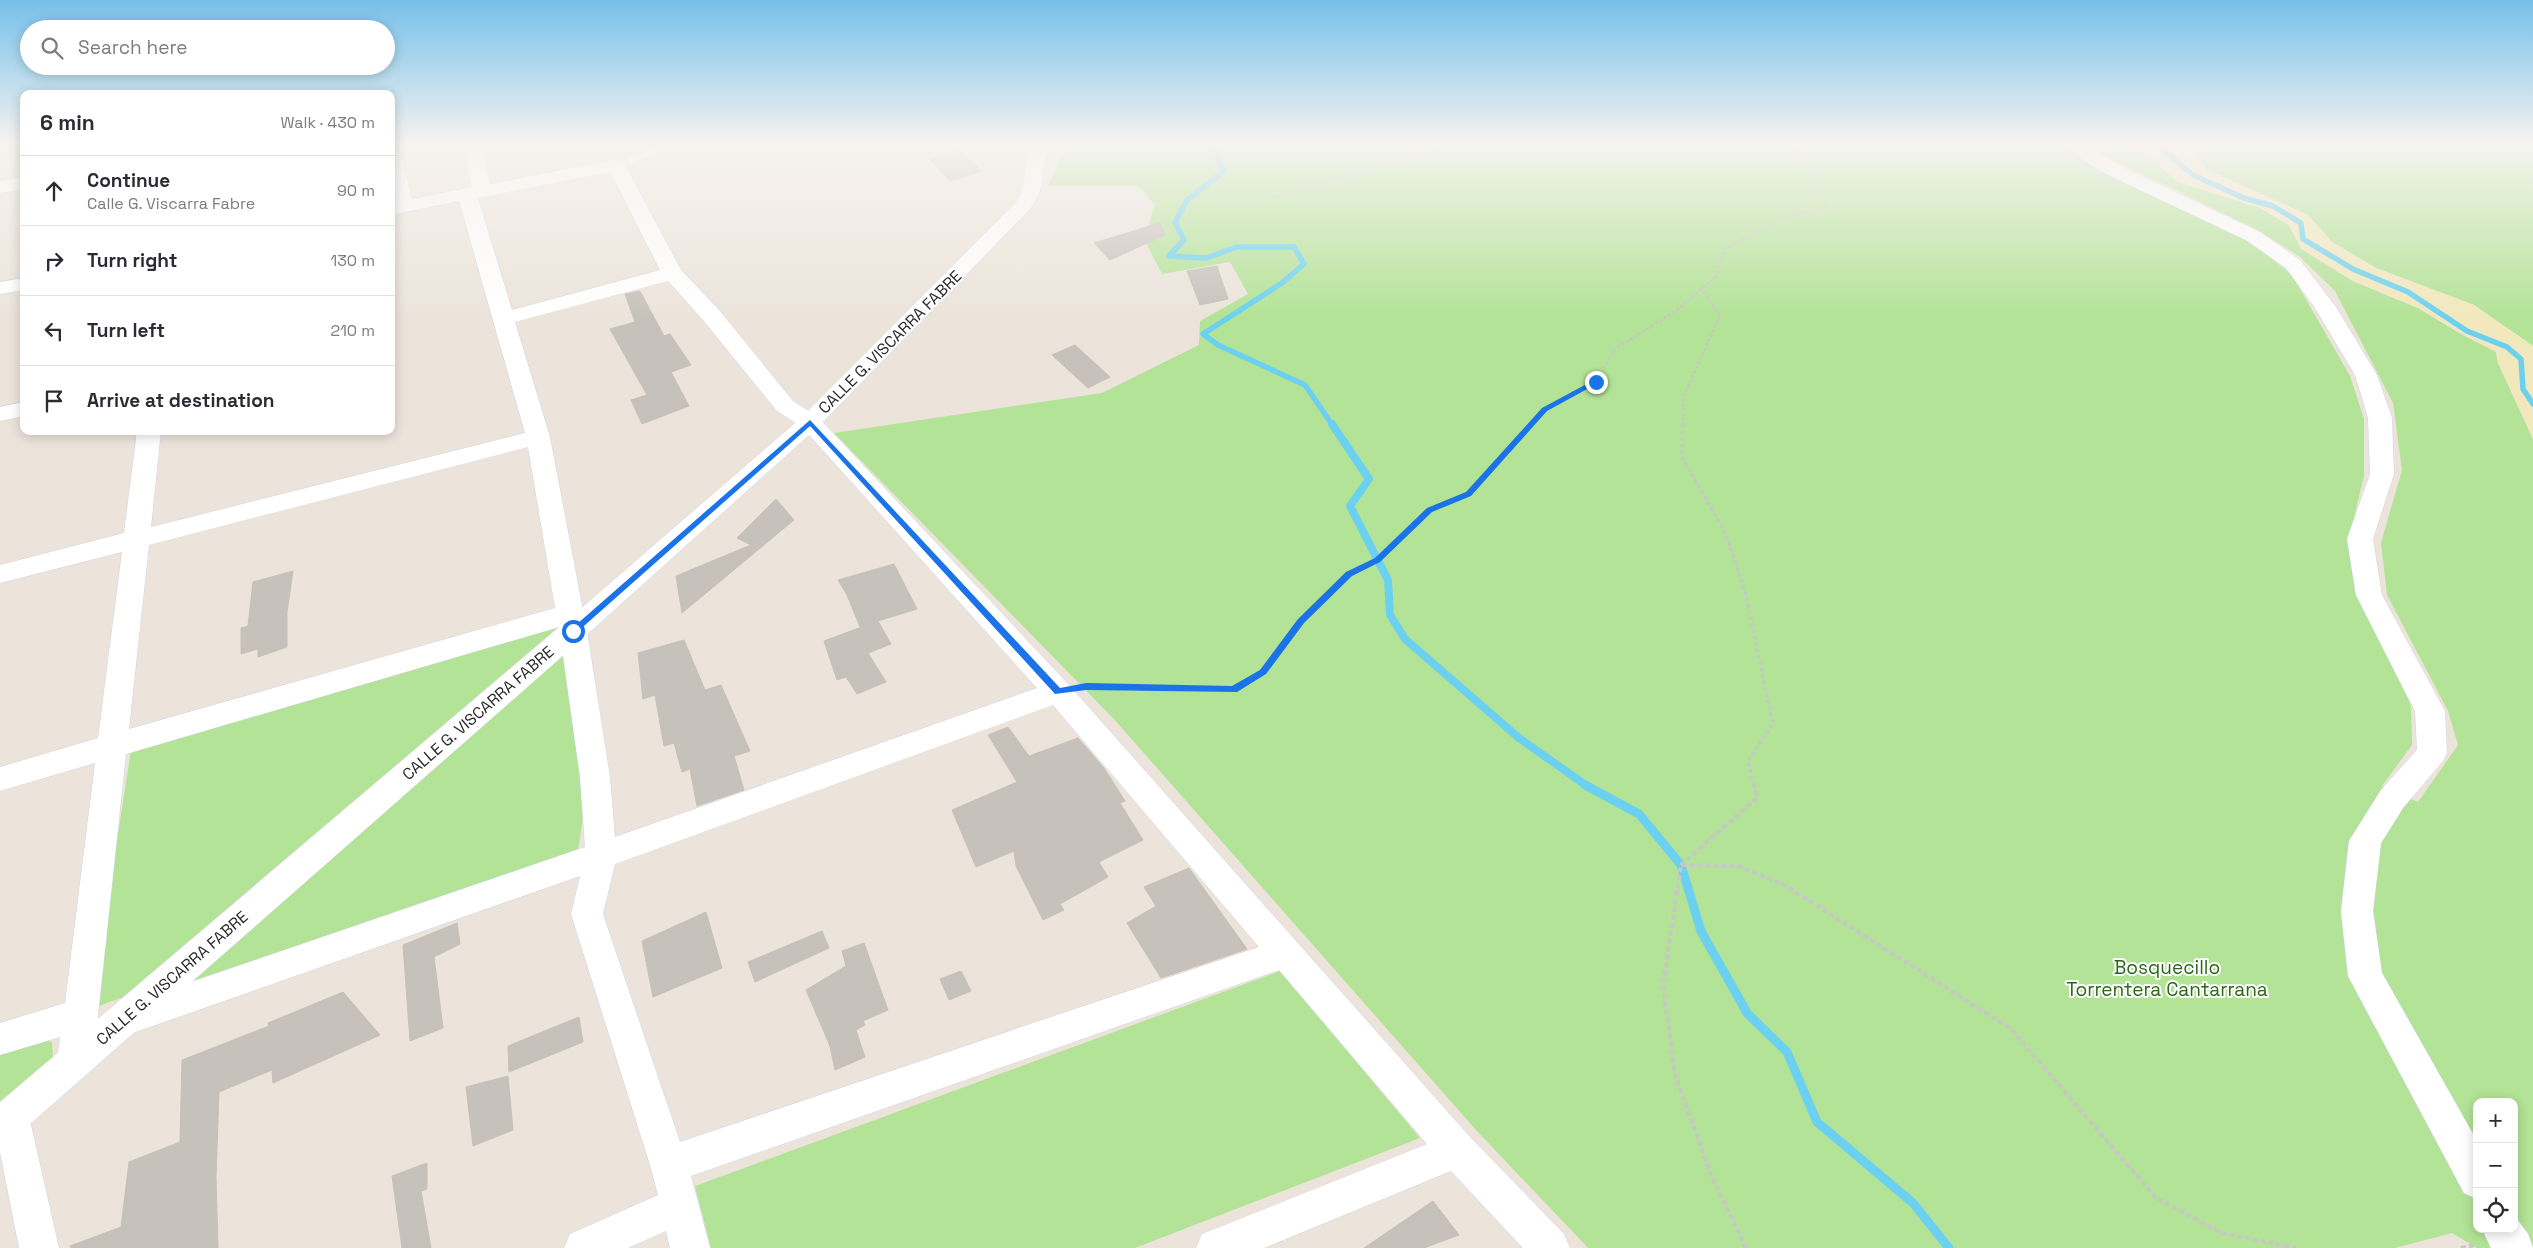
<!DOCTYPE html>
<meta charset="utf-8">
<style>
:root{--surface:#fff;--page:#f2f2f3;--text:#2b2b33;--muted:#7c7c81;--line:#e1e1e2}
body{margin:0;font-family:"Space Grotesk",sans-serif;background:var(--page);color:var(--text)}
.controls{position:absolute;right:15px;bottom:15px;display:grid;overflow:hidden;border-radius:10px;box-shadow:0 2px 12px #0003}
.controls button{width:45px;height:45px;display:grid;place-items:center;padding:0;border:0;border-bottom:1px solid var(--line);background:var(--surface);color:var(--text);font:25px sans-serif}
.stop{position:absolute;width:15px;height:15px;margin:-11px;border:4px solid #1a73e8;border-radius:50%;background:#fff}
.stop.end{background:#1a73e8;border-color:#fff;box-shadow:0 1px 5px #0008}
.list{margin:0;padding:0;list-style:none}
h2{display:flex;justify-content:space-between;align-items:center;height:65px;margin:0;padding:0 20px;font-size:21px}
h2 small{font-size:16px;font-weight:400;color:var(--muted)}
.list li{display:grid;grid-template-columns:32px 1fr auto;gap:15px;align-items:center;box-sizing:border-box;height:70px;padding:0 20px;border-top:1px solid var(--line)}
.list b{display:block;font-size:19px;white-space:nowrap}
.list p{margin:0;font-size:16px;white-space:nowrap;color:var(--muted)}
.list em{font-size:16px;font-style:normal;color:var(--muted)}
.icon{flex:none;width:28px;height:28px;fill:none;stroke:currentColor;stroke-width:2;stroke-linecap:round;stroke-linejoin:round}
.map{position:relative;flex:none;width:2533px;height:1248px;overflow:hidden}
.search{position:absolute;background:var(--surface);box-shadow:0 2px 12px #0003;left:20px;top:20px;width:375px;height:55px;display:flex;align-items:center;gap:12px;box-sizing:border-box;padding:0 18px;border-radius:28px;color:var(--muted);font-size:19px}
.panel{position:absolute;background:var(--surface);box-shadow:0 2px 12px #0003;left:20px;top:90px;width:375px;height:345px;border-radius:10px}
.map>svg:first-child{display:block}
.green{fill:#b3e396;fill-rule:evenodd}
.sand{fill:#f2e8bd}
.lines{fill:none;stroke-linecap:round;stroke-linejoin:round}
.stream-far2{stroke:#6cd1f0;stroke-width:5.5}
.stream-far1{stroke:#6cd1f0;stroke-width:8}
.stream{stroke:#6cd1f0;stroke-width:9}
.building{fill:#c7c1bb;stroke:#c7c0b5}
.lane-casing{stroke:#d0d4e3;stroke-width:1}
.street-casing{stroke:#d0d4e3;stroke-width:1}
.secondary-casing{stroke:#d0d4e3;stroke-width:1}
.path-far2{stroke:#c7c7c7;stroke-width:2.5;stroke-dasharray:3 2;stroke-linecap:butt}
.path-far1{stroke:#c7c7c7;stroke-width:3;stroke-dasharray:4 2.5;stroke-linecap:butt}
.path{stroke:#c7c7c7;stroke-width:4;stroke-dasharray:5 3;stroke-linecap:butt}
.lane{fill:#fff;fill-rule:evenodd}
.street{fill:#fff;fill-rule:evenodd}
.secondary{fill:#fff;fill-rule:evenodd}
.route{fill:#1a73e8}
.labels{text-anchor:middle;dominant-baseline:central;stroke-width:4;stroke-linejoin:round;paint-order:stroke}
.street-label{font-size:16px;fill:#292929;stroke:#fff}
.near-park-label{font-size:19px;fill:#2c6719;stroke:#fff}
</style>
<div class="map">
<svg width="2533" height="1248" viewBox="0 0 2533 1248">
<rect width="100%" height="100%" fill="#ece4db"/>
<path class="green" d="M1067,144h996l31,24 157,74 41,33 58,101 14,43v57l-15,62 6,55 56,112 1,40 -30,41 36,16 40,-57 -10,-34 -61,-116 -6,-52 21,-73 -9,-67 -58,-112 -35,-34 -44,-28 -149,-72 -18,-13h35l23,11 31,27 82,26 29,17 12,24 52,32 65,27 41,25 37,19 2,11 35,76v809h-56l-25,-15 -57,15h-807l-112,-118 -363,-412 -279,-285 268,-40 97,-48 1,-24 48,-27 -18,-32 -68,12 -18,-35 11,-34 -16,-19h-91zM2477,1102h37v127h-37z
M2189,144h191l4,2 4,-2h145v202l-59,-41 -98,-37 -44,-26 -24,-27 -101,-45z
M557,628l-434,369 -32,12 40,-259z
M566,652l24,120 -12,79 -405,142z
M1280,971l140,167 -285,110h-424l-16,-62z
M34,1039l18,3 1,16 -53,50v-59z"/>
<path class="sand" d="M2124,144h65l18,26 101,45 24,27 44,26 98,37 59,41v93l-35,-76 -2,-11 -78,-44 -65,-27 -52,-33 -12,-23 -29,-17 -82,-26 -31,-27z"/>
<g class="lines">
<path class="stream-far2" d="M1206,144l8,7 10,20 -37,29 -12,22 9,18 -15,16 37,2 31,-11h57l10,17 -22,19 -79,51 15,11 87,40 28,41
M2156,144l37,31 51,23 29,8 28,17 2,16 50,30 55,23 59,39 40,16 14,12 2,30 10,15"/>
<path class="stream-far1" d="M1332,424l37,55 -19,27 38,74 2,35 15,24 114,99 68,48"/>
<path class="stream" d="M1585,785l54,29 42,51 20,66 46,82 40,39 30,70 96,81 36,45"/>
</g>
<path class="building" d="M959,150l23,21 -32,10 -21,-22z
M1160,223l5,12 -55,25 -16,-17z
M1217,266l11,33 -28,6 -13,-34z
M640,291l24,45 6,-2 21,31 -20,7 18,34 -47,18 -11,-24 16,-5 -37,-66 25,-7 -10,-28z
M1075,345l35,32 -22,11 -36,-33z
M776,499l18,21 -112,93 -6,-37 75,-31 -14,-7z
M894,564l23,45 -39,12 13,23 -23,9 18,29 -29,12 -11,-17 -9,3 -13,-39 51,-19 -15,5 -13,-32 -9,-15z
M293,571l-6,41v35l-29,10v-8l-17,5v-26l7,-2 5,-44z
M684,640l21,50 16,-5 29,66 -16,5 10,34 -47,16 -7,-37 -8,3 -8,-29 -10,3 -9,-51 -12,4 -5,-46z
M1008,727l21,29 49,-18 26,30 21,33 -5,2 23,37 -44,22 9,15 -48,27 4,6 -21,10 -27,-54 -2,-15 -38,16 -24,-57 65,-28 -29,-47z
M1189,868l58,81 -86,29 -34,-55 29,-17 -12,-19z
M706,912l16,56 -69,29 -11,-56z
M457,923l3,21 -26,13 9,71 -33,13 -7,-96z
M822,931l7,17 -74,34 -7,-20z
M864,943l24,67 -25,11 2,4 -9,5 9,27 -30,13 -5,-24 -24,-56 40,-24 -4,-15z
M961,971l10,20 -22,9 -9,-21z
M343,992l37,43 -107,48 -1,-13 -53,22 -3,85 2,71h-147l-1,-2 51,-19 8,-65 51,-20 2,-82 87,-34 -1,-3z
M579,1017l4,25 -74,30 -1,-26z
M508,1076l5,54 -40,16 -7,-59z
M427,1163v26l-6,2 10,57h-29l-10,-72z
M1433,1201l26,34 -35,13h-60z"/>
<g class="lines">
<defs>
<path id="lane" d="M666,144h13l-59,23 -9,-2z"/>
<path id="street" d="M463,144h18l9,40 126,-25 7,2 58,109 38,40 74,91 25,16 250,267 402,453 94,97 6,14h-47l-72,-77 -187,77h-68l6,-14 225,-90 -148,-174 -588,206 19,72h-40l-4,-17 -38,17h-64l6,-14 88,-39 -8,-30 -79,-251 9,-38 -450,158 -12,-5 -5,-11 5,-11 467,-160 -5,-70 -21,-150 -433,127 -33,308 -5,12 -13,5 -13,-5 -5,-12 3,-25 -60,18v-32l65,-20 30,-240 -95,28v-24l98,-29 24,-186 -122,31v-18l124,-32 13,-102h24l-10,96 374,-94 -66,-232 -68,14v-12h2l-2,-58 7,2 2,4 12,48 60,-12zM610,172l50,98 -148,40 -34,-112zM668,281l35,39 74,91 25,16 235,261 -422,149 -5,-60 -23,-146 -37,-194 -35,-115zM528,447l27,161 -426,121 20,-184zM1053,705l206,242 -579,195 -77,-228 12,-50z
M2067,144h19l36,23 138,65 40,28 36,47 41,68 15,43 2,56 -21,65 9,56 63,116 2,42 -4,8 -40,47 -22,35 -8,68 9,62 95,168v58l-13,-6 -116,-217 -7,-65 8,-70 32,-51 36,-40 -2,-39 -59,-116 -9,-56 23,-65 -2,-56 -13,-43 -40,-67 -29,-40 -40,-28 -138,-65 -29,-18z
M24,177v12l-24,4v-12z
M24,278v12l-24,4v-12z
M24,402v14l-24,5v-14z
M11,1098l13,5 5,13 30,132h-40l-19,-96v-49z
M2514,1215l14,19 5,14h-42l-9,-19h32z"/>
<path id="secondary" d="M1034,144h18c-15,21 -3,41 -21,64l-213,219 -235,211 -570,501 -13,5v-42l563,-478 239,-207 213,-214c15,-17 5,-41 19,-59z"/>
</defs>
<use href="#lane" class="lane-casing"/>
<use href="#street" class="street-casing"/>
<use href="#secondary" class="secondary-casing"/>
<path class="path-far2" d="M1260,201l200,-57
M1531,426l14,-16 51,-28 19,-33 62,-39 39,-34 8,-27 64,-32 38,-9 -17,-40 -21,-24
M1683,426v-29l37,-81 -18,-28"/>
<path class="path-far1" d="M1683,424l-1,33 44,77 20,62 27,128 -25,37 6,25
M1088,686l145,4 30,-18 38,-51 48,-47 29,-14 51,-50 40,-16 63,-70"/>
<path class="path" d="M1681,865l76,-67 -3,-13
M1746,1248l-35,-73 -36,-100 -12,-89 18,-121 57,1 45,18 228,145 144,168 66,36 75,15
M2461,1248l14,-3"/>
<use href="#lane" class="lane"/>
<use href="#street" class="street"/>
<use href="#secondary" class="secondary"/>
</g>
<linearGradient id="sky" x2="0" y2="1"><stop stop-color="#76c0eb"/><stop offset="0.45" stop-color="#f6f3ef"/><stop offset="1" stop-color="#f6f3ef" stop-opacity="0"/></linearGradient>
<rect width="2533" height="318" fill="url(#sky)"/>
<path class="route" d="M1594,380l6,2 -53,29 -76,85 -39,16 -52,50 -28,14 -48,47 -38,51 -29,18 -151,-2 -31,4 -245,-268 -234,207 -7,-2 241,-211 250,268 26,-5 146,3 28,-16 38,-51 48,-47 29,-14 52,-50 39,-16 76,-84z"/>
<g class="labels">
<g class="street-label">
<text transform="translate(890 342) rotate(-45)">CALLE G. VISCARRA FABRE</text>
<text transform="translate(478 713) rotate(-41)">CALLE G. VISCARRA FABRE</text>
<text transform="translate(172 978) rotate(-41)">CALLE G. VISCARRA FABRE</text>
</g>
<g class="near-park-label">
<text x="2167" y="967">Bosquecillo<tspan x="2167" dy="22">Torrentera Cantarrana</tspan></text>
</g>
</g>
</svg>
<div class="controls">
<button>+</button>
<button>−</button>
<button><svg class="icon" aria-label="locate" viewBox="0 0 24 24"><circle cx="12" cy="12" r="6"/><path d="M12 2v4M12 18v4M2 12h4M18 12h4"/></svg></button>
</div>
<div class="stop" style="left:573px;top:631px"></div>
<div class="stop end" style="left:1596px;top:382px"></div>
<div class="search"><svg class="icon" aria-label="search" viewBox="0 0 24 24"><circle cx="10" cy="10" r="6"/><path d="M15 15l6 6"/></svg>Search here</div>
<section class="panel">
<h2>6 min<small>Walk · 430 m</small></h2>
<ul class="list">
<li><svg class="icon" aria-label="ahead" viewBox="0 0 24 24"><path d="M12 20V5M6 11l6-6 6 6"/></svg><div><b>Continue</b><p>Calle G. Viscarra Fabre</p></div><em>90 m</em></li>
<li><svg class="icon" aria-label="right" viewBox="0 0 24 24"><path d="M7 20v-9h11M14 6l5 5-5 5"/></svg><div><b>Turn right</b></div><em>130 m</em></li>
<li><svg class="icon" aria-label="left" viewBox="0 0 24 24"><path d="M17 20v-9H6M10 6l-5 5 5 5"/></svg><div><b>Turn left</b></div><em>210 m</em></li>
<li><svg class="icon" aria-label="arrive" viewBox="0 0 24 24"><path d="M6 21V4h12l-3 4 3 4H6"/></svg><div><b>Arrive at destination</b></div></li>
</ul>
</section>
</div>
